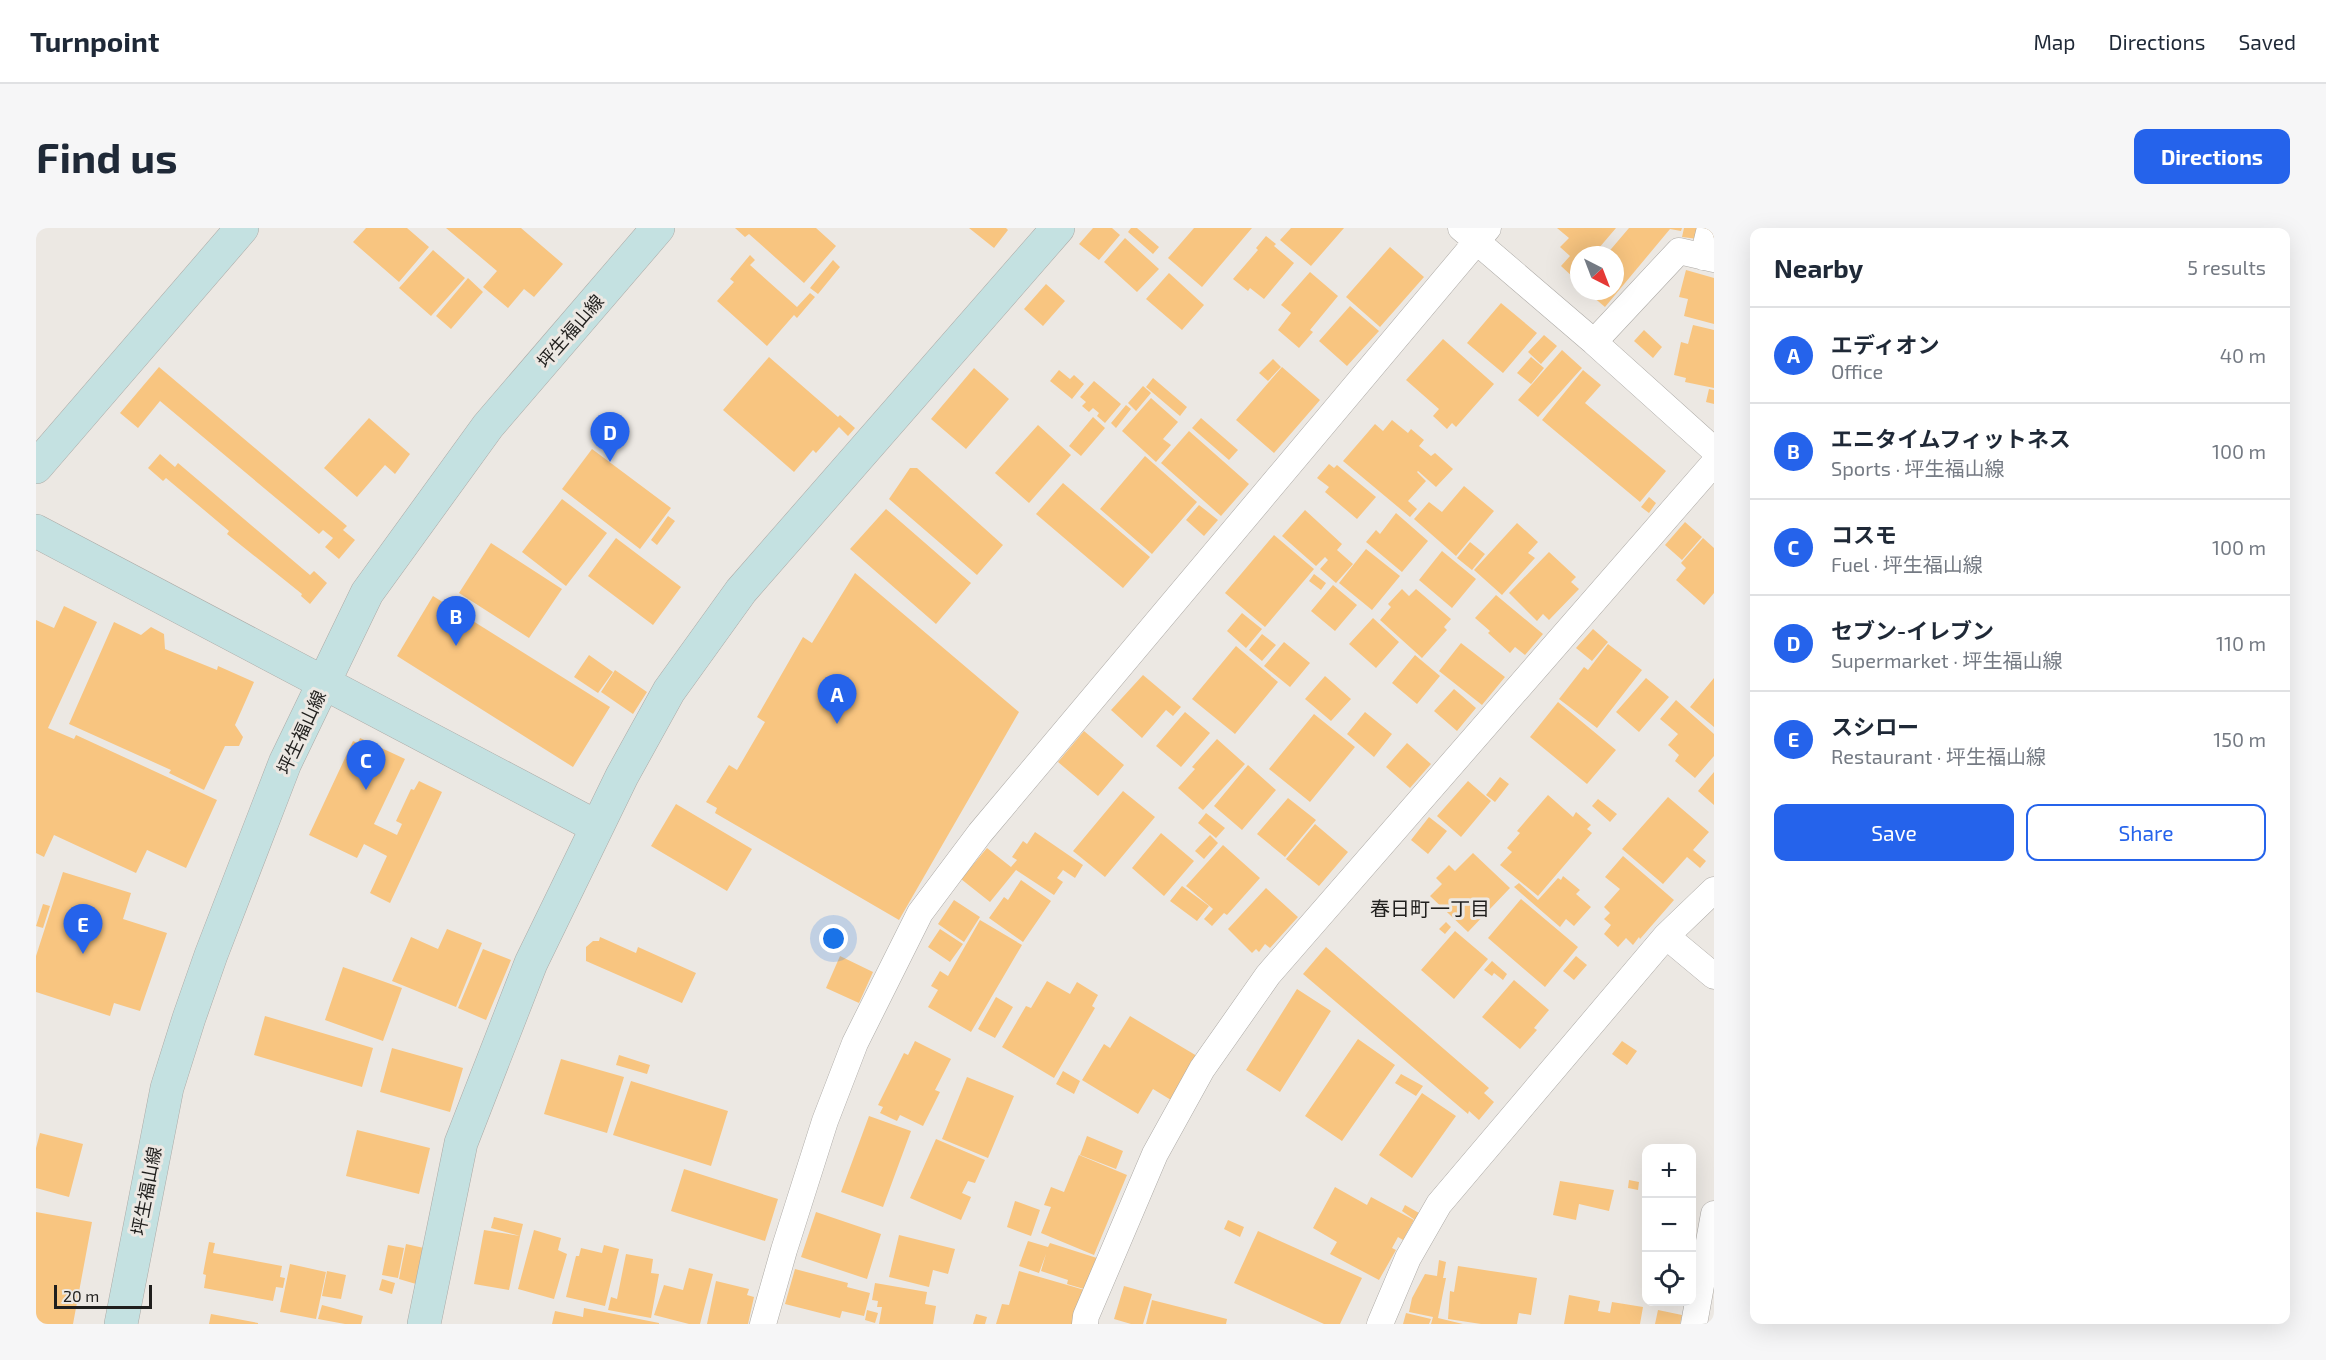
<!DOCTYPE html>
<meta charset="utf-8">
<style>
:root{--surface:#fff;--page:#f6f6f7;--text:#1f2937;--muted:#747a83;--line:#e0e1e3;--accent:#2563eb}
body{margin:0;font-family:"Exo 2","Noto Sans JP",sans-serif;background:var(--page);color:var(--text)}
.controls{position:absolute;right:18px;bottom:18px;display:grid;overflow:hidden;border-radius:12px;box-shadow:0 6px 24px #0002}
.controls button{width:54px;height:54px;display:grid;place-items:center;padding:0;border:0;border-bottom:2px solid var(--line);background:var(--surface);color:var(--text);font:30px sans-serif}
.compass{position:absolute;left:1534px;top:18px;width:54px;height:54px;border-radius:50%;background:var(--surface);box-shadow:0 6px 24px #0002;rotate:138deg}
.scale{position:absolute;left:18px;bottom:15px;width:98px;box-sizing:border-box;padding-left:6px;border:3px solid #201f1d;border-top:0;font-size:16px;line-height:21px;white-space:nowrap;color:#201f1d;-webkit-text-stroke:4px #ece8e3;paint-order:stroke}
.you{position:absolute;left:798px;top:711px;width:21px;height:21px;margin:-15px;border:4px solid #fff;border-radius:50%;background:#1a73e8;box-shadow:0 0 0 9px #1a73e833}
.badge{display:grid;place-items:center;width:39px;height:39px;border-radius:50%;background:var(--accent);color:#fff;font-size:20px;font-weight:700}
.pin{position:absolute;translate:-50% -50px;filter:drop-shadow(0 2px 3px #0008)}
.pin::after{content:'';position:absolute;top:32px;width:21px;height:18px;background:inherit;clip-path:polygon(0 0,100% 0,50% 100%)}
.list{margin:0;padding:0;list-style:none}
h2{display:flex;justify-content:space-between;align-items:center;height:78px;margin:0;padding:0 24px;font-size:26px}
h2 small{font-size:20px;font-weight:400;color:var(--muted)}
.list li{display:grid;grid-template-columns:39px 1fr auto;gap:18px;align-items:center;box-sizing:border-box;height:96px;padding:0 24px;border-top:2px solid var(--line)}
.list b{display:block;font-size:22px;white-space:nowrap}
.list p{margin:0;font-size:20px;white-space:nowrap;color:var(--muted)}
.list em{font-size:20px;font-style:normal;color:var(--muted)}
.actions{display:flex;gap:12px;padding:18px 24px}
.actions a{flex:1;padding:14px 0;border:2px solid var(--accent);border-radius:12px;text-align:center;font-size:21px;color:var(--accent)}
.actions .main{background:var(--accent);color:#fff}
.icon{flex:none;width:33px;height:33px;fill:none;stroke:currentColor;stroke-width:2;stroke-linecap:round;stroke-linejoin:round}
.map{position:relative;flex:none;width:1678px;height:1096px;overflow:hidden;border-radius:12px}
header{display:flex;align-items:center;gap:36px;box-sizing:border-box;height:84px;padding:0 30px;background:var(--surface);border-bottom:2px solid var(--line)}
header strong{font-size:28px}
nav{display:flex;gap:33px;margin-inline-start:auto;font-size:21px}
.intro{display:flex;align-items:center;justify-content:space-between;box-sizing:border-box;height:144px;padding:0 36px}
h1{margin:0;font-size:42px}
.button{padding:15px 27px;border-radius:12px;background:var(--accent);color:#fff;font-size:21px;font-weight:700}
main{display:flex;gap:36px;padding:0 36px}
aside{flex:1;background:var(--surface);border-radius:12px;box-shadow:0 6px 24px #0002}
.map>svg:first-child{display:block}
.building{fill:#f8c580}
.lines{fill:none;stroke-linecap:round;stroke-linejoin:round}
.street-casing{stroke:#adaaa6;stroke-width:27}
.secondary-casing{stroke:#adaaa6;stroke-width:34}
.street{stroke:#fff;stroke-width:26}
.secondary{stroke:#c4e1e1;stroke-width:33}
.labels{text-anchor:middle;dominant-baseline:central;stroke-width:6;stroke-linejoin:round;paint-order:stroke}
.street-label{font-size:18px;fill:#201f1d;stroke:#ece8e3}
.neighbourhood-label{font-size:20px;fill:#201f1d;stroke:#ece8e3}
</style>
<header>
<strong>Turnpoint</strong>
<nav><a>Map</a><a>Directions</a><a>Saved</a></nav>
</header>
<div class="intro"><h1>Find us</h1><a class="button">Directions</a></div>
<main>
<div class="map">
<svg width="1678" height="1096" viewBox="0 0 1678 1096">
<rect width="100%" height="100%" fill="#ece8e3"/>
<path class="building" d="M330,0h41l22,19 -30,35 -46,-40z
M410,0h75l42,36 -29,33 -10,-8 -16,19 -25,-21 14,-16z
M699,0h81l20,18 -32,37 -55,-49 -4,3z
M933,0h37l2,2 -14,18z
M1057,0h19l8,7 -21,25 -20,-16z
M1095,0h6l22,19 -6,7 -25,-22z
M1158,0h58l-50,59 -34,-29z
M1255,0h53l-33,38 -31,-26z
M1521,0h59l-23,27h-14v17l-5,6 -13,-12 9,-10 -10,-9 9,-9z
M1593,0h53l-1,3 -11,-2 -65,78 -19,-16h29v-36h-9z
M1648,0h30v13l-32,-4z
M1230,8l10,8 -2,2 20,17 -30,36 -14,-11 -2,3 -15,-12 25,-29 -2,-2z
M1089,10l34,31 -22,23 -33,-30z
M1354,19l34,30 -44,50 -34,-30z
M397,22l32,28 -34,38 -32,-28z
M714,27l5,5 -5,5 47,42 13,-14 5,4 -18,21 -3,-3 -27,31 -50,-45 17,-19 -4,-3z
M797,32l7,7 -22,27 -8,-6z
M1650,42l28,8v46l-30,-8 4,-17 -9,-2z
M1274,44l28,24 -28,34 3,2 -14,16 -21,-18 13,-17 -10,-8z
M1133,45l35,32 -22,25 -36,-31z
M432,50l15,14 -32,37 -15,-13z
M1010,56l19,17 -22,25 -19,-17z
M1465,75l36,30 -34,40 -36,-30z
M1314,78l29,25 -32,35 -28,-25z
M1657,97l21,5v58l-29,-6 1,-4 -12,-3 7,-33 7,2z
M1608,102l18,17 -9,11 -19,-17z
M1508,107l13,11 -16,18 -13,-12z
M1407,111l51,45 -38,43 -4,-4 -5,6 -14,-13 6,-7 -33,-29z
M1526,122l20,18 -44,49 -20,-17z
M733,129l69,60 2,-2 15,13 -7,8 -9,-9 -23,26 -3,-3 -19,22 -71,-62z
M1495,129l13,11 -13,16 -14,-11z
M1237,131l8,8 -13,14 -9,-8z
M123,139l188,159 -4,4 12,10 -16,19 -14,-12 8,-9 -10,-8 -4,4 -159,-133 -22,27 -18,-15z
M1246,139l38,33 -46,53 -38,-33z
M938,140l35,31 -43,50 -35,-30z
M1023,142l11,9 4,-4 10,9 -12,15 -22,-18z
M1547,142l18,15 -16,18 81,68 -26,31 -98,-82z
M1117,150l34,29 -7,9 -34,-29z
M1058,153l27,23 -16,19 -8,-7 2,-3 -6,-5 -4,4 -7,-6 4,-4 -6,-5z
M1107,158l8,7 -15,18 -8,-8z
M1673,161l5,1v14l-8,-2z
M1115,170l27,24 -15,17 8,6 -15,17 -34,-31z
M1090,177l5,4 -15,19 -5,-5z
M1057,189l12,11 -24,28 -12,-10z
M333,190l41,36 -15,20 -10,-9 -28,32 -33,-29z
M1165,190l37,32 -9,10 -37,-32z
M1356,192l16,13 3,-4 13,11 -5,6 12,10 4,-3 18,16 -17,18 -18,-16 -1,1 9,9 -18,20 9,8 -7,8 -67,-56 32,-37 8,7z
M1002,197l33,30 -42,48 -34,-30z
M1153,203l60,53 -28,32 -60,-53z
M556,221l79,59 -31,41 -78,-60z
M124,226l15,13 3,-4 132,112 4,-4 13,12 -17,21 -9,-8 1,-2 -75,-60 2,-3 -63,-53 -3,3 -15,-13z
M1109,228l52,46 -45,52 -52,-45z
M1293,236l5,4 3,-3 39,32 -19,22 -32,-27 4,-5 -12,-9z
M874,240h7l86,77 -26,30 -88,-76z
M1027,255l87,74 -27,31 -87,-74z
M1428,258l30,25 -38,45 -42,-37 15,-17 13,10z
M1613,269l7,6 -7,10 -8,-6z
M526,271l45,34 -41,53 -44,-34z
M1163,277l19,15 -14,16 -18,-16z
M850,281l85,74 -35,41 -86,-75z
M1269,282l37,34 -5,6 16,14 -17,19 -16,-14 8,-9 -3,-3 -9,9 -34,-30z
M1360,285l32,28 -26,31 -36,-30 10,-12 4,4z
M632,288l7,5 -18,24 -6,-5z
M1649,294l17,15 -20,23 -17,-15z
M1481,295l21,19 -10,11 7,5 -33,37 -28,-25z
M1238,307l40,34 -49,58 -40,-34z
M580,310l65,49 -28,38 -65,-49z
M1667,310l11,10v45l-10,12 -28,-25 10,-12 -5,-5z
M1434,314l15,12 -13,16 -15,-12z
M455,315l71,46 -33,49 -70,-45z
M1330,321l34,27 -28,34 -33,-27z
M1406,323l34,28 -24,29 -33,-28z
M1513,324l27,25 -5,5 8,7 -30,31 -6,-6 -6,7 -28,-28z
M819,345l164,139 -120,208 -184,-107 2,-5 -11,-6 23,-37 8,5 28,-48 -8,-5 46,-80 9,6z
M1278,346l12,9 -5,7 -12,-9z
M1297,357l24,20 -22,26 -24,-20z
M1366,361l7,7 7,-7 35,30 -7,8 3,3 -25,28 -42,-38 11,-13 -3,-3z
M1460,367l47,39 -18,21 -10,-8 -5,6 -22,-20 2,-2 -15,-13z
M397,368l177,111 -37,60 -176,-111z
M28,378l33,16 -49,106 26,11 2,-4 141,65 -31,68 -39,-18 -11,23 -82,-38 -10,22 -8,-4v-233l18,8z
M1206,385l20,16 -16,19 -19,-17z
M1337,390l26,24 -23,26 -27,-24z
M78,394l27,13 10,-8 13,7 1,15 52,21 1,-4 36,16 -19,43 8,12 -4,9h-14l-21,44 -35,-17 2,-3 -102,-46z
M1557,401l15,13 -16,19 -16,-13z
M1226,406l14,11 -14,16 -13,-11z
M1248,414l26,21 -20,24 -26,-21z
M1425,415l44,34 -23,28 -43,-34z
M1572,416l34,26 -45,58 -38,-29 25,-32 4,3z
M1200,418l42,36 -43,52 -43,-35z
M553,427l24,17 -15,21 -24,-16z
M1379,427l25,21 -23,28 -25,-21z
M579,442l32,22 -14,22 -32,-22z
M1107,447l38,32 -8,9 -7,-6 -24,28 -31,-28z
M1289,448l26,23 -20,22 -26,-22z
M1610,450l23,19 -30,35 -23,-20z
M1678,450v49l-24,-20z
M1418,461l22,19 -19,23 -23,-20z
M1640,472l38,34v22l-19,22 -20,-17 4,-6 -11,-10 10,-11 -18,-15z
M1522,474l58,48 -29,34 -57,-47z
M1149,484l25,21 -29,34 -25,-21z
M1329,484l27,22 -18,23 -27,-23z
M1278,486l41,33 -45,55 -41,-33z
M1048,503l40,34 -26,31 -40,-34z
M324,510l45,21 -31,65 23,11 5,-11 -6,-3 15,-32 3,1 5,-9 23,11 -52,111 -20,-10 17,-37 -23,-12 -7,14 -48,-23 44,-94 5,2z
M1181,511l28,25 -42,46 -25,-22 17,-19 -3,-2z
M1371,515l24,21 -21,24 -24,-21z
M1212,537l28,25 -34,40 -28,-24z
M1678,544v33l-16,-14z
M1464,549l9,7 -14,18 -9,-7z
M1432,553l23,20 -30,36 -24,-21z
M1087,563l32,26 -50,60 -32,-26z
M1512,567l25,22 3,-5 15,13 -4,4 5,4 -54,63 -38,-31 12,-13 -5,-4 13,-15 -3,-2z
M1632,569l41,35 -16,18 13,11 -6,7 -13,-11 -24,27 -41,-35z
M1252,570l28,22 -31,37 -28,-23z
M1562,571l19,15 -7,8 -18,-16z
M640,576l76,45 -25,42 -76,-45z
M1170,585l19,15 -9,10 -18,-15z
M1393,589l18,14 -19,23 -17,-14z
M1279,596l33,28 -29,34 -33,-27z
M999,604l48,33 -8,13 -12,-8 -6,8 6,4 -9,13 -38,-25 -26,32 -29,-23 26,-31 24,19 6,-7 -5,-3 11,-16 4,3z
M1125,605l33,28 -30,35 -32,-28z
M1174,607l8,8 -14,16 -9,-8z
M1187,617l37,33 -33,37 -3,-2 -12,13 -8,-7 9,-10 -27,-23z
M1437,625l37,35 -42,44 -38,-36 12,-12 -6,-6 13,-13 6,6z
M1587,628l51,44 -34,39 -1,-2 -6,8 -7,-7 -8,9 -14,-13 7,-9 -7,-6 6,-6 -6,-6 16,-18 -15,-12z
M27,644l68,21 -8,26 44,14 -27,78 -26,-8 -4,13 -74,-24v-36z
M1527,648l17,14 -4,4 15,13 -17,19 -8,-7 -6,8 -46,-40 5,-4 19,17 20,-22 3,2z
M985,652l30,21 -28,41 -34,-24 15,-21 4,3z
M1146,658l27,20 -12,15 -27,-20z
M1230,660l32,29 -28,31 -5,-4 -6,8 -3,-3 -4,4 -24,-24z
M1485,671l57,48 -33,40 -57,-49z
M918,672l26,17 -16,25 -26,-18z
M7,676l7,2 -7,22 -7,-2z
M944,692l42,25 -51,87 -43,-25 10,-17 -7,-4 9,-15 8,5z
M1410,694l5,5 -6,7 -6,-5z
M411,701l35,14 -26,64 -64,-26 19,-44 27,12z
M904,701l23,15 -13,18 -22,-15z
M1419,703l33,28 -34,40 -33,-29z
M564,709l36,16 2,-6 58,26 -14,30 -96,-42v-14l7,-6h6z
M1290,719l163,141 -5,5 10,9 -15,18 -10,-9 -1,3 -165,-140z
M447,721l28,11 -25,60 -28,-12z
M804,728l33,16 -14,31 -33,-15z
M1540,728l11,9 -13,15 -11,-9z
M1456,733l15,13 -4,6 -9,-7 -2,3 -8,-6z
M307,739l59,21 -19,53 -58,-21z
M1478,752l35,30 -15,18 3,2 -17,19 -38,-32z
M1011,753l23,13 7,-12 21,13 -6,11 3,2 -41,70 -52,-31 24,-41 5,2z
M1261,761l34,22 -51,81 -34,-22z
M960,769l17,10 -18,31 -17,-9z
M229,788l108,32 -11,39 -108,-32z
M1094,788l67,40 -26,44 -18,-11 -15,25 -56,-34 22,-36 6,4z
M1322,811l37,26 -53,76 -37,-25z
M879,813l36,18 -16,31 5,2 -17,34 -23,-11 -3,6 -17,-8 3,-6 -5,-2 26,-52 4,2z
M1586,813l15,10 -10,14 -15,-11z
M356,820l71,20 -13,44 -70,-20z
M583,827l31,10 -3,9 -31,-9z
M525,831l63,18 -17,56 -63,-19z
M1027,843l17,10 -6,13 -18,-10z
M1365,846l22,12 -7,10 -21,-13z
M931,849l47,19 -26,62 -46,-19z
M595,853l97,30 -17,55 -98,-31z
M1386,865l34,23 -44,62 -33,-23z
M833,888l42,15 -28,76 -42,-15z
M321,902l73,18 -11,46 -73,-18z
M4,905l43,11 -14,53 -33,-9v-40z
M1051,908l36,15 -7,18 -36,-14z
M900,911l49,21 -10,23 -7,-2 -6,12 9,4 -10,23 -51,-22z
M1043,927l48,20 -33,80 -53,-22 10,-26 -7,-2 7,-18 13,5z
M648,941l94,30 -13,42 -94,-30z
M1593,952l10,2 -1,8 -10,-2z
M1524,953l54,9 -5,21 -30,-7 -3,16 -23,-5z
M1299,959l32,18 4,-8 43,23 -11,20 -5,-3 -6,11 4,2 -17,30 -49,-26 7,-12 -24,-14z
M979,973l25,9 -9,26 -24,-9z
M1369,977l14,8 -4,7 -13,-9z
M0,984l56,10 -19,102h-37z
M780,984l65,22 -14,45 -66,-22z
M458,989l29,7 -3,12 -29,-8z
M1192,992l16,7 -4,10 -16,-8z
M448,1002l36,6 -11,54 -35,-6z
M498,1002l27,8 -3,12 9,4 -13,45 -36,-10z
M1222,1003l104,47 -22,46h-16l-90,-41z
M863,1007l56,14 -7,25 -15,-4 -4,17 -40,-10z
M992,1013l20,6 2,-4 50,16 -16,30 -17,-5 1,-4 -27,-9 5,-17 -7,19 -20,-7z
M173,1014l6,1 -2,10 69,13 -2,11 5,1 -2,10 -7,-1 -3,14 -69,-13 2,-13 -3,-1z
M370,1016l18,4 -8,36 -17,-5z
M352,1017l16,3 -6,30 -16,-3z
M568,1017l15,4 -14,57 -39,-9 10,-41h3l2,-8 21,5z
M590,1026l27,5 -2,14 8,1 -8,44 -43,-8 3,-13 6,2z
M1403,1032l7,2 -3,16h3l-8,40 25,6h-32l2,-7 -24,-5 3,-14 13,-24 12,2z
M254,1036l36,8 -10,47 -36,-7z
M1422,1038l79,12 -6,37 -12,-2 -2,11h-36l-33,-5 2,-28 4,1z
M653,1040l24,6 -13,50h-11l-35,-9 10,-30 19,5z
M759,1041l53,14 -1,4 23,6 -6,23 -22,-5 -2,7 -55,-14z
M291,1043l19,4 -5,24 -19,-3z
M983,1043l69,20 -9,33h-83l6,-20 7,1z
M346,1051l13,4 -3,11 -13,-4z
M680,1053l33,8 -2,6 7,2 -6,27h-41z
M839,1055l52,9 -2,12 11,2 -3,18h-54l3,-17h-5l1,-6 -6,-1z
M1088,1058l28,8 -9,30h-12l-17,-5z
M1533,1067l31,6 -2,10 12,2 2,-11 31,5 -3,17h-76z
M1116,1072l75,19 -1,5h-80z
M286,1077l41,11 -2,8h-16l-27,-5z
M548,1080l75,15v1h-107l3,-13 28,6z
M831,1082l11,3 -3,10 -10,-3z
M1622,1082l24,5 -2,9h-25z
M1370,1085l25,6 -2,5h-26z
M175,1086l47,9v1h-49z
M940,1086l11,3 -2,7h-12z"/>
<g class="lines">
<defs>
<path id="street" d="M1425,0l133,114 120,108
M1667,29l7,-29
M1558,114l85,-91 35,8
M1630,708l48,40
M727,1096l21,-74 41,-129 30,-78 65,-130 60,-80 508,-605
M1049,1096l1,-8 69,-162 47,-85 66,-94 446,-512
M1344,1096l28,-66 31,-54 227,-268 48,-46
M1658,1096l20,-110"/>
<path id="secondary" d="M0,239l206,-239
M0,303l561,296
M85,1096l46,-236 22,-70 22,-63 74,-192 82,-170 121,-167 170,-198
M388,1096l37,-181 70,-180 91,-187 47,-85 72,-100 317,-363"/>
</defs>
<use href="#street" class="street-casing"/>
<use href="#secondary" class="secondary-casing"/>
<use href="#street" class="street"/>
<use href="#secondary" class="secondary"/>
</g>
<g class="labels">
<g class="street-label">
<text transform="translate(534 103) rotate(-49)">坪生福山線</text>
<text transform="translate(265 504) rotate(-65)">坪生福山線</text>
<text transform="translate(110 963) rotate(-79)">坪生福山線</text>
</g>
<g class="neighbourhood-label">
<text x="1394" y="680">春日町一丁目</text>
</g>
</g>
</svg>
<div class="controls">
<button>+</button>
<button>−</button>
<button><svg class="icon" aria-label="locate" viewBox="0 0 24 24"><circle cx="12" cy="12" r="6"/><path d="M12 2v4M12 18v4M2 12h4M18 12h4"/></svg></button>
</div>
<svg class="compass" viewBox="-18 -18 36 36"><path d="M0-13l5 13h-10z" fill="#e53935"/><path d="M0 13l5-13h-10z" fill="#747a83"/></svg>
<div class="scale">20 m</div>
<div class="you"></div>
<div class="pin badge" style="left:801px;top:496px">A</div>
<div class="pin badge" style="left:420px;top:418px">B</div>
<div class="pin badge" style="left:330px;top:562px">C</div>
<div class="pin badge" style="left:574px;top:234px">D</div>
<div class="pin badge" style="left:47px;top:726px">E</div>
</div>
<aside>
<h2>Nearby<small>5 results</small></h2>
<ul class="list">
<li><span class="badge">A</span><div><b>エディオン</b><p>Office</p></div><em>40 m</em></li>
<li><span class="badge">B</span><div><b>エニタイムフィットネス</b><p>Sports · 坪生福山線</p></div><em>100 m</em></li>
<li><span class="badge">C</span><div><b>コスモ</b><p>Fuel · 坪生福山線</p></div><em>100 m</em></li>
<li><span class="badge">D</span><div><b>セブン-イレブン</b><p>Supermarket · 坪生福山線</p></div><em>110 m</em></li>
<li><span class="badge">E</span><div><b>スシロー</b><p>Restaurant · 坪生福山線</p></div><em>150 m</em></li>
</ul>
<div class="actions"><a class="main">Save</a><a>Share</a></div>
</aside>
</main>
